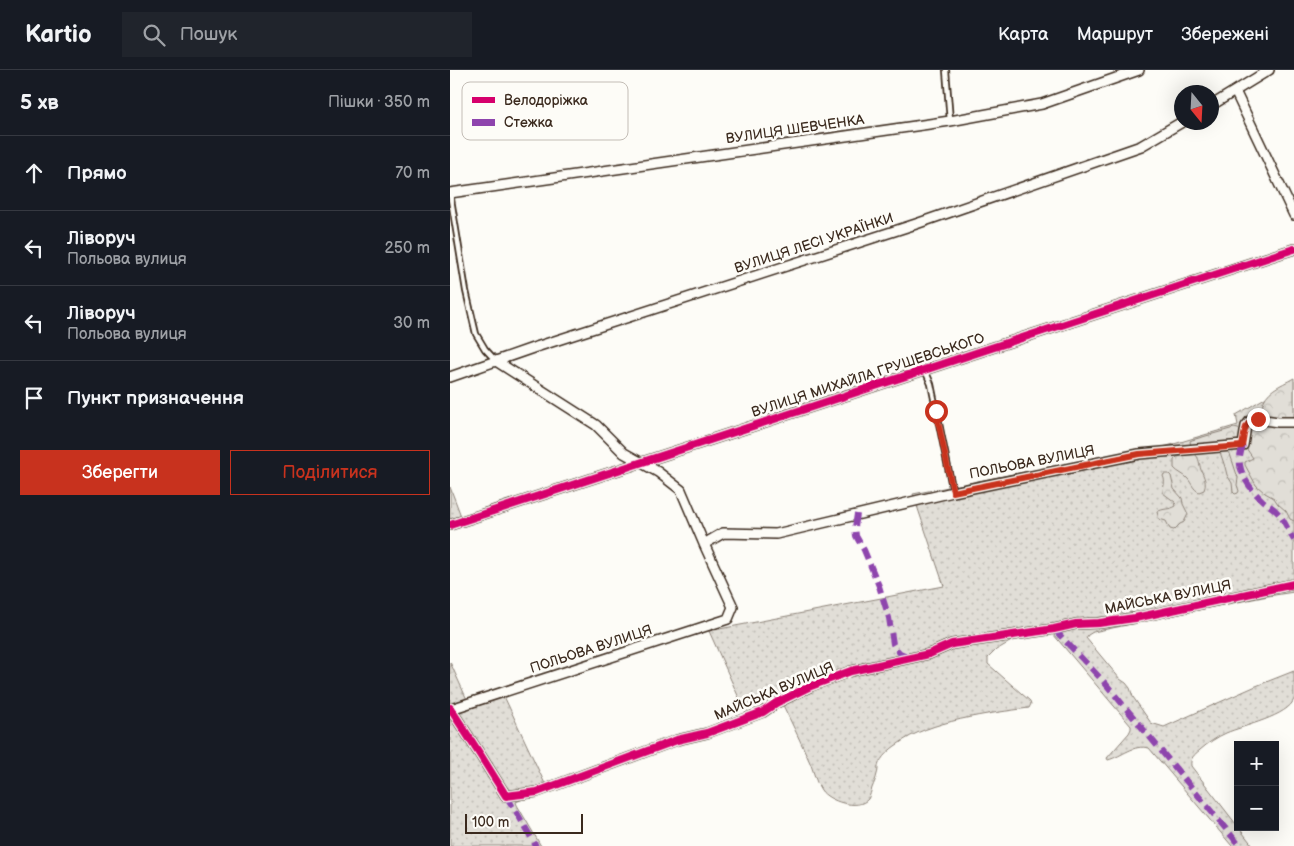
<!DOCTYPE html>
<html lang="uk">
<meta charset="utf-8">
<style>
:root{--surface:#171b24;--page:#20242c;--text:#f1f3f6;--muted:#9ea1a6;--line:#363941;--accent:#c8321e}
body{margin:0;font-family:"Balsamiq Sans",sans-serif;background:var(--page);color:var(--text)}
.controls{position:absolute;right:15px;bottom:15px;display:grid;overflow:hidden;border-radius:0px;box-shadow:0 5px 20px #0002}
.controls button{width:45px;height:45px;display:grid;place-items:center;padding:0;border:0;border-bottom:1px solid var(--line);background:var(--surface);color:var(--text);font:25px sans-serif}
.compass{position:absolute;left:724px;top:15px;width:45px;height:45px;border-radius:50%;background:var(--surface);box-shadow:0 5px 20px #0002;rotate:162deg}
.scale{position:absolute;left:15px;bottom:12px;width:118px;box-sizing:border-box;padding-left:5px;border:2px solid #3b2a1e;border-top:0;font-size:14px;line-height:18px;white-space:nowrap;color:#3b2a1e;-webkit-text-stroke:4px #fdfcf7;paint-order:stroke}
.stop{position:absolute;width:15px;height:15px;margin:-11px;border:4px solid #c8321e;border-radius:50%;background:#fff}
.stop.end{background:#c8321e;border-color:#fff;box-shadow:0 1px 5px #0008}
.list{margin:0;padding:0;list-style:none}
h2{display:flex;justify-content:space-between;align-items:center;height:65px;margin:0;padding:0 20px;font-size:21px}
h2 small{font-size:16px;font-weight:400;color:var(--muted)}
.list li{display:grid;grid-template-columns:32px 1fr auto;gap:15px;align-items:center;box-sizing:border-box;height:75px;padding:0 20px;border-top:1px solid var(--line)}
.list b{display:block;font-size:19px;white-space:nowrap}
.list p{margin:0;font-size:16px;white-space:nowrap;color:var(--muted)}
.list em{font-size:16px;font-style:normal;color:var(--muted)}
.actions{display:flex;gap:10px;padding:15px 20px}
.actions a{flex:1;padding:11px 0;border:1px solid var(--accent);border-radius:0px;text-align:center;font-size:18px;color:var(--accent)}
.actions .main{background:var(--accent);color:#fff}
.icon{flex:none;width:28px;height:28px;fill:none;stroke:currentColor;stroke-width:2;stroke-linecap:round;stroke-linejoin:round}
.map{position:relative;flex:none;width:844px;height:776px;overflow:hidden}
header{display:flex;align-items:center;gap:30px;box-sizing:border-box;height:70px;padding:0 25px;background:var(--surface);border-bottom:1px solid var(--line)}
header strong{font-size:24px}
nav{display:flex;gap:28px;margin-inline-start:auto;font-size:18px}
.search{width:350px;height:45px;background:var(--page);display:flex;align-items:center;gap:12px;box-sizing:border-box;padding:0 18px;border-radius:0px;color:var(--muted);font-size:19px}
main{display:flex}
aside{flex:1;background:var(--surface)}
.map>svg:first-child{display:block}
.grass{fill:url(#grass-dots);stroke:#8e847a}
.forest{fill:url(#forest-crowns);stroke:#8e847a}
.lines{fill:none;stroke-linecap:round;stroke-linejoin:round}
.service-casing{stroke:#3b2a1e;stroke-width:8}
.minor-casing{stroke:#3b2a1e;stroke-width:12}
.service{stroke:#fdfcf7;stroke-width:4.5}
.minor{stroke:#fdfcf7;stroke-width:9}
.quiet{stroke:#8e44ad;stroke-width:6;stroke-dasharray:12 6;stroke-linecap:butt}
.cycleway-casing{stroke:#fdfcf7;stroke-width:11}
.cycleway{stroke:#d6006c;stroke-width:8}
.route{stroke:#c8321e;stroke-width:6}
.labels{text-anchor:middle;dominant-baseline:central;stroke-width:5;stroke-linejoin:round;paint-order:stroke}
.street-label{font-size:14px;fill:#3b2a1e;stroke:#fdfcf7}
.key{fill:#fdfcf7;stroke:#c3bdb6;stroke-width:1}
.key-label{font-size:14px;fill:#3b2a1e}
</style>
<header>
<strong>Kartio</strong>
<div class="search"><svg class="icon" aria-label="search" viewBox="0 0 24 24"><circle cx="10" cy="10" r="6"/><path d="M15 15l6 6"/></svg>Пошук</div>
<nav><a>Карта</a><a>Маршрут</a><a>Збережені</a></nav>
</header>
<main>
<aside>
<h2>5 хв<small>Пішки · 350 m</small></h2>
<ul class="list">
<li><svg class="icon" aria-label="ahead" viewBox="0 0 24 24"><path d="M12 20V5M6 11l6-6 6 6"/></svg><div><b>Прямо</b></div><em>70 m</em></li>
<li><svg class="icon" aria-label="left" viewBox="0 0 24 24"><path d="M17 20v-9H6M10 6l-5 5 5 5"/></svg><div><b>Ліворуч</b><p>Польова вулиця</p></div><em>250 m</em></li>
<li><svg class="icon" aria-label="left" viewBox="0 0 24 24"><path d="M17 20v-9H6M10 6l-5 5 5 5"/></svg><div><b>Ліворуч</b><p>Польова вулиця</p></div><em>30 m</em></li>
<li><svg class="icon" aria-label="arrive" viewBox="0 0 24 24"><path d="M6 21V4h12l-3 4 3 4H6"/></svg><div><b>Пункт призначення</b></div></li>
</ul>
<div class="actions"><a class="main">Зберегти</a><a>Поділитися</a></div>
</aside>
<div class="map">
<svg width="844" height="776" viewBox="0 0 844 776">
<defs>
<pattern id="grass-dots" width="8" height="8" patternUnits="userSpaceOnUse" patternTransform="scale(1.25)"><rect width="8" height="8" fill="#e1ded7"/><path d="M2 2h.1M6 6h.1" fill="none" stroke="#c2bfb8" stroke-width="1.8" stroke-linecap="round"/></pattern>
<pattern id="forest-crowns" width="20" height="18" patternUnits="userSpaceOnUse" patternTransform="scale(1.25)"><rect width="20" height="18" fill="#e1ded7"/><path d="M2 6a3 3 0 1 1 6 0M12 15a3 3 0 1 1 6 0" fill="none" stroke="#c2bfb8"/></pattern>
</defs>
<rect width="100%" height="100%" fill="#fdfcf7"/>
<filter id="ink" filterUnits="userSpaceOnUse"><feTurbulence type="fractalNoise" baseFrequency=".02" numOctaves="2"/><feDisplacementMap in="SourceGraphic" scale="10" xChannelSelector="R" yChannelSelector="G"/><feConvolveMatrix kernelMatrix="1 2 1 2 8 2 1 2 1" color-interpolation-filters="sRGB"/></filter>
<g filter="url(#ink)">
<path class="grass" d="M844,311v211l-26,4 -55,11 -120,25 -5,3 -2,3 34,41 6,4 4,5 3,9 18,26 13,4 92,-41 38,-15c0,6 0,22 0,28 -5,17 -52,27 -68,34 -9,4 -18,10 -26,17 -6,5 -10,8 -9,16l62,80h-21l-83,-98c-16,-4 -26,8 -41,12l-1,-2 22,-25 2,-4v-3l-78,-92 -3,-2h-5l-25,4 -24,14 -8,8v6l42,37 1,3 -2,4c-38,5 -101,13 -131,36 -8,5 -17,13 -20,22 0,2 0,6 -1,8 -1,5 -3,9 -5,14 -1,3 -2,8 -4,11 -10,12 -40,2 -47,-9 -5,-7 -7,-17 -10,-25 -9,-21 -19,-41 -29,-62h-1l-24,14 -16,8 -65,20 -158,56 -2,1 1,3 24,41h-91v-184l19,42 34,-10 43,92 130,-47 64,-17 8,-4 -39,-87 235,-45 -31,-92 101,-20 153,-28 71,-21 -2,-10z
M0,417l11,29 -11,3z"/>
<path class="forest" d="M844,308v41c-14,-1 -26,3 -32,-12 3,-17 18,-21 32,-29z
M805,352l20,3 19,-1v97l-4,-2 -4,-8 -8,-7 -4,-6 -9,-5 -9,-8 -11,-20v-3l8,-4 -7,-10 2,-20z
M784,358l8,2 -1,8 -3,4 -47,5 -1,-6 2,-1z
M776,377l3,4 9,27 -1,7 2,6 -1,2 -3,1 -2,-2 -1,-9 -5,-8 -2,-8 -6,-18z
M739,384h6c5,5 4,10 6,16 3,7 6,12 3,20l-5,2c-6,-3 -7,-8 -11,-13 -4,-5 -10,-6 -14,-11v-8l3,-3z
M714,404h5l2,2 3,13 8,9 1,6 5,10 -4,8 -4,2 -6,6 -4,-1 -4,-8 -7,-2 -2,-7c6,-4 13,-2 19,-6l-1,-4 -12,-9c0,-7 3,-11 0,-17z"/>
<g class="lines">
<defs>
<path id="service" d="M496,0l4,51
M0,123l16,98 10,43 9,15 11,12
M475,300l6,14 22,108"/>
<path id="minor" d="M785,21l59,124
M762,35l57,-35
M0,123l500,-72 92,-17 97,-34
M0,307l83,-29 383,-124 225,-78 41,-24
M0,455l844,-276
M254,474l19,-11 53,1 177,-42 186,-38 104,-9 3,-19 4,-5 8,-2 20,3h16
M0,638l31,48 25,40 31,-4 140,-52 30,-7 56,-21 13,-9 35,-17 40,-15 78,-17 23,-10 102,-15 22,-5 23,-1 36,-5 159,-34
M1,639l277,-90 5,-12 -29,-63 -23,-54 -23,-18 -34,-19 -28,-28 -100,-64"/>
</defs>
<use href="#service" class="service-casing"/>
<use href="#minor" class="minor-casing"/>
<use href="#service" class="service"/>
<use href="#minor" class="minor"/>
<path class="quiet" d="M793,375c-2,6 -4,13 -3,20 2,13 13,27 23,36 5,4 11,7 15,12 7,8 10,18 16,27
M407,444l-2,13 1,9 8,14 15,36 10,32 4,26 3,5 4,4 9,4
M604,559l51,54 135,163
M56,726l11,17 19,33"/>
<defs>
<path id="cycleway" d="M0,455l844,-276
M0,638l31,48 25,40 31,-4 140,-52 30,-7 56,-21 13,-9 35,-17 40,-15 78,-17 23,-10 102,-15 22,-5 23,-1 36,-5 159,-34"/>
</defs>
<use href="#cycleway" class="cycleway-casing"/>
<use href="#cycleway" class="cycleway"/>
</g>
</g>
<g class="lines" filter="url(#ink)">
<path class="route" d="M486,341l17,81 186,-38 103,-8c3,-13 1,-25 16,-27"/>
</g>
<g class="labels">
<g class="street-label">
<text transform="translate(345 59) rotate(-8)">ВУЛИЦЯ ШЕВЧЕНКА</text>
<text transform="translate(364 173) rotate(-18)">ВУЛИЦЯ ЛЕСІ УКРАЇНКИ</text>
<text transform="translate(418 305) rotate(-18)">ВУЛИЦЯ МИХАЙЛА ГРУШЕВСЬКОГО</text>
<text transform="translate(582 392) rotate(-11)">ПОЛЬОВА ВУЛИЦЯ</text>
<text transform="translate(718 527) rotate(-11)">МАЙСЬКА ВУЛИЦЯ</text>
<text transform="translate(141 579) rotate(-18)">ПОЛЬОВА ВУЛИЦЯ</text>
<text transform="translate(324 621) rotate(-23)">МАЙСЬКА ВУЛИЦЯ</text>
</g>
</g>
<rect x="12" y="12" width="166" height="58" rx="8" class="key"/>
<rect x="22" y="27" width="23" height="6" fill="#d6006c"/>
<rect x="22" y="49" width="23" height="7" fill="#8e44ad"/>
<g class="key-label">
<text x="54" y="35">Велодоріжка</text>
<text x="54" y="57">Стежка</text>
</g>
</svg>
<div class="controls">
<button>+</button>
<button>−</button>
</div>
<svg class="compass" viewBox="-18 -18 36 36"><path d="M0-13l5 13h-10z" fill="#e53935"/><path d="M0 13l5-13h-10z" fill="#9ea1a6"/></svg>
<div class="scale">100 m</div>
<div class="stop" style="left:486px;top:341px"></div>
<div class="stop end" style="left:808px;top:349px"></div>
</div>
</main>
